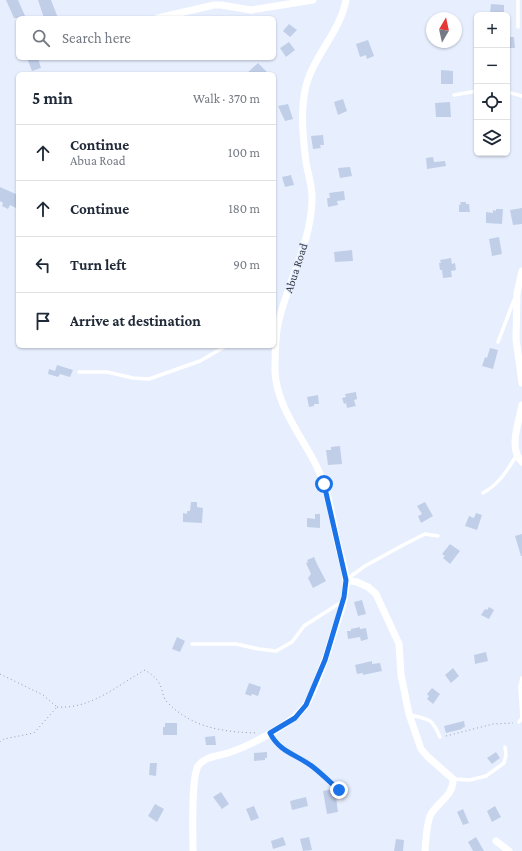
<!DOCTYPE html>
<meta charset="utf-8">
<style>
:root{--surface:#fff;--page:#f6f6f7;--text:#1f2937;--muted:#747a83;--line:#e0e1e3}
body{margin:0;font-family:"Crimson Pro",serif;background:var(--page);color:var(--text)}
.controls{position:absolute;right:12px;top:12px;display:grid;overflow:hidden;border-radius:6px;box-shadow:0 1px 3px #0004}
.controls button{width:36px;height:36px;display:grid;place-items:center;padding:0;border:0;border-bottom:1px solid var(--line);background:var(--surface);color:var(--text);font:20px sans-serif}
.compass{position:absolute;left:426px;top:12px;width:36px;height:36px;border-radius:50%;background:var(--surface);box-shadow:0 1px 3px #0004;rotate:9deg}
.stop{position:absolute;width:12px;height:12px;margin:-9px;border:3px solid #1a73e8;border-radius:50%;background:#fff}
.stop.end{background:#1a73e8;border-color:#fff;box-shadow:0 1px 4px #0008}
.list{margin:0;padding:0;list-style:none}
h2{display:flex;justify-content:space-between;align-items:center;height:52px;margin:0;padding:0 16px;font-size:17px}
h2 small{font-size:13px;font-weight:400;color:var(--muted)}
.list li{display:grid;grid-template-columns:26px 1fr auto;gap:12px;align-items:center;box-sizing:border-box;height:56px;padding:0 16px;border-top:1px solid var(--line)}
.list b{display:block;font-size:15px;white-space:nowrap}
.list p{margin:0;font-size:13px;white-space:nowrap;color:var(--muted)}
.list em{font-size:13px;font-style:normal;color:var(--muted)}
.icon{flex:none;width:22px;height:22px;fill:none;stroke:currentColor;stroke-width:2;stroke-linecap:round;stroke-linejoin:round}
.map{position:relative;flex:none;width:522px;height:851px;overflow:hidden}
.search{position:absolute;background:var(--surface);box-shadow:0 1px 3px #0004;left:16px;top:16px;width:260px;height:44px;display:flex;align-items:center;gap:10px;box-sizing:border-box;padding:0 14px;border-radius:6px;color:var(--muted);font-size:15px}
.panel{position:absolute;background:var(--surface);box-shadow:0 1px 3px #0004;left:16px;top:72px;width:260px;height:276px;border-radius:6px}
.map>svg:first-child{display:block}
.building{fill:#c1cee8}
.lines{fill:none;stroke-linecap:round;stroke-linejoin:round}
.path{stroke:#959ba9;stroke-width:1;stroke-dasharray:1 3;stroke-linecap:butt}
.lane{stroke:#fff;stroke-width:3.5}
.street{stroke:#fff;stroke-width:7}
.route{stroke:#1a73e8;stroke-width:5}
.labels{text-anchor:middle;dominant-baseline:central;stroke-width:3;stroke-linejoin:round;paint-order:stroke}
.street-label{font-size:12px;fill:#373c47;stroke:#e7efff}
</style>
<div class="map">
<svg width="522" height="851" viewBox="0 0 522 851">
<rect width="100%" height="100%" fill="#e7efff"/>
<path class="building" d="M 6,0 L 18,0 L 26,18 L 14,18 Z
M 38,0 L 51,0 L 58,18 L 44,18 Z
M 491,4 L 504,5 L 504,14 L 490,13 Z
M 289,24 L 297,30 L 290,37 L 283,31 Z
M 507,37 L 514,37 L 515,48 L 507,48 Z
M 368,40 L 374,56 L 367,59 L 366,55 L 360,57 L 356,44 Z
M 289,42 L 295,50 L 286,57 L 280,48 Z
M 27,58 L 38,58 L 41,68 L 32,71 Z
M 258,63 L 269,74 L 246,74 Z
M 441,70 L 453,71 L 453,84 L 441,84 Z
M 343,99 L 347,111 L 338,115 L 334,102 Z
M 450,102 L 451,117 L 436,117 L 435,103 Z
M 288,104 L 293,119 L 285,121 L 278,106 Z
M 323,135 L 324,145 L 320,145 L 321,148 L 313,149 L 311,136 Z
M 433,157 L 434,162 L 445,161 L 446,166 L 427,169 L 426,158 Z
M 350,167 L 352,176 L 340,178 L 338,168 Z
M 291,175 L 294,185 L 285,187 L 282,177 Z
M 0,187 L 18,195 L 18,209 L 10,205 L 8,209 L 2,206 L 3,203 L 0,201 Z
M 344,191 L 345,200 L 337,201 L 338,205 L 328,207 L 327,198 L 330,198 L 329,193 Z
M 460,202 L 466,202 L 466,204 L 469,204 L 470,212 L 459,212 L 459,205 L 461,204 Z
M 522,208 L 522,224 L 513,225 L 510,210 Z
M 496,209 L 503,209 L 502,224 L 486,223 L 486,212 L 493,213 L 493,210 L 496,211 Z
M 499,237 L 502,254 L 492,256 L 489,239 Z
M 352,250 L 353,261 L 335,262 L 334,252 Z
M 451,258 L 452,264 L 455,263 L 456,270 L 451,271 L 452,277 L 443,278 L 442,270 L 440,270 L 439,263 L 441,263 L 440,260 Z
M 490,348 L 498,350 L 493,369 L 482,366 L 485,357 L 487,358 Z
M 57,365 L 73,370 L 70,377 L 60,374 L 58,377 L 48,374 L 49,369 L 55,371 Z
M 356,392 L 357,399 L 354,400 L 356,406 L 347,408 L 346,403 L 344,404 L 342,398 L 346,397 L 345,394 Z
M 318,395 L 319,404 L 314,404 L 314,406 L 309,407 L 307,397 Z
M 340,446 L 342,464 L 328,465 L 326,450 L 331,450 L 331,447 Z
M 191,502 L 197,502 L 197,507 L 203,508 L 202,523 L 183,522 L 183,513 L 187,514 L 187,511 L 190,511 Z
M 425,502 L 433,516 L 421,523 L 418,516 L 422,514 L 417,506 Z
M 476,513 L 482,515 L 477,530 L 465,526 L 469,516 L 474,518 Z
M 315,514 L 320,514 L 320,528 L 307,527 L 307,518 L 315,519 Z
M 522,534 L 522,556 L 521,556 L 515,536 Z
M 450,544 L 460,551 L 450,564 L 443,558 L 445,556 L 442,554 Z
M 314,557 L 317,564 L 326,581 L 313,588 L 308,578 L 311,574 L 306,563 L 308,562 L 307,560 Z
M 362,600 L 366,614 L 358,616 L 354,602 Z
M 489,607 L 494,610 L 489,619 L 481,615 L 485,609 L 487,610 Z
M 360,627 L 360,629 L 366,628 L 368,639 L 361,641 L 360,637 L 348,639 L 347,631 L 351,631 L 351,629 Z
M 177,637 L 185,641 L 180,652 L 172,649 Z
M 486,652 L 488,661 L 475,664 L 474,655 Z
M 372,661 L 372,664 L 380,663 L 382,671 L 363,675 L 363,673 L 357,674 L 355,665 Z
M 453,668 L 459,676 L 451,683 L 445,675 Z
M 249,683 L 261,687 L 258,696 L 252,694 L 251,696 L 245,694 Z
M 432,688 L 440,694 L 433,704 L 427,699 L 429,696 L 427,694 Z
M 464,721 L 465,727 L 462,728 L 462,729 L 446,733 L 444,726 Z
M 165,723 L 177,723 L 177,735 L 163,735 L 163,727 L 165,727 Z
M 215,736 L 216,745 L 206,745 L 205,737 Z
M 267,752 L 267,758 L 265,758 L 265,760 L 254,761 L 254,753 Z
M 496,752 L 500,758 L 492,764 L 487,758 Z
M 150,763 L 157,763 L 156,776 L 149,775 Z
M 333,789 L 335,791 L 338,812 L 327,814 L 323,791 Z
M 221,792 L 229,804 L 222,809 L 213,797 Z
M 306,797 L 308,806 L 292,810 L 290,801 Z
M 155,804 L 164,809 L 157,822 L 148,816 Z
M 254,806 L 259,818 L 251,821 L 246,809 Z
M 495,806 L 501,817 L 492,822 L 487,811 Z
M 463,809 L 469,823 L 463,825 L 457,812 Z
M 283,837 L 286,845 L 273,849 L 271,841 Z
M 309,837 L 312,850 L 303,851 L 300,839 Z
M 476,837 L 484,851 L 473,851 L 468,842 Z
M 396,839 L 404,840 L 403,851 L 394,851 Z"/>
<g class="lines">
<path class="path" d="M 0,674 L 43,695 L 57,707 L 34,733 L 4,739 L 0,742
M 57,707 C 92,709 116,686 145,670 C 154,676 159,680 162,690 C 163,694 164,699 167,702 C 192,728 223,732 257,733
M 446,736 L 493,724 L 513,723"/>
<path class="lane" d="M 518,27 L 518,0
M 507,92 L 522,96
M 454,95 L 477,91
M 498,342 L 514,300
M 79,372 L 107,372 L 133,378 L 149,379 L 200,361 L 226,346
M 483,493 C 499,484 507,471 516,456
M 347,579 L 365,566 L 405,544 L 425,534 L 438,536
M 192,644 L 236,644 L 259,649 L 276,651 L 292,642 L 304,626 L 343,601
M 410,715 C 429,719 432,718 440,737
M 519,722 L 522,718 L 520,687 L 522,678
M 270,733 C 279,752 298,755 313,767 C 322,774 331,783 339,790 L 340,800
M 453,779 L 470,780 L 486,776 L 504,763 L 506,755 L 505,747"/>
<path class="street" d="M 158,18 L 214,5 L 221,5 L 251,10 L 313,0
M 522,271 L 517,293 L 516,339 L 522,383
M 522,405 C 519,422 508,449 522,462
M 346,580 L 357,582 L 368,587 L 376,594 L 399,644 L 401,675 L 409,714 L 421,749 L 428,757 L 453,779 C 454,796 436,803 430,816 C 426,827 426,840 425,851
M 496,841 L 509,851
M 193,851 C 193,834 191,778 198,766 C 205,756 219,756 228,753 C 250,746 292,724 305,706 C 316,690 327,654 333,635 C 339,617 347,597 346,579 C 345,566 340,554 337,541 C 332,515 328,488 315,463 C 300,434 277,406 275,372 C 275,356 275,340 278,324 C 287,283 311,244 312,200 C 313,188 308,175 306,162 C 303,138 300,110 306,86 C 314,55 340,32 346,0"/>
</g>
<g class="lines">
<path class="route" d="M 324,484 L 346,580 L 344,597 L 325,660 L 306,705 L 295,718 L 270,733 C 279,752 298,755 313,767 C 322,774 331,783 339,790"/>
</g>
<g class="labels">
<g class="street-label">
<text transform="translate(296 268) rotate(-72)">Abua Road</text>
</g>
</g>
</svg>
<div class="controls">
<button>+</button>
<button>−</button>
<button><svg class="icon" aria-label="locate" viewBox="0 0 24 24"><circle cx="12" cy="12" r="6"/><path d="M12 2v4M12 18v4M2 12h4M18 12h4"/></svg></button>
<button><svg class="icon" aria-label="layers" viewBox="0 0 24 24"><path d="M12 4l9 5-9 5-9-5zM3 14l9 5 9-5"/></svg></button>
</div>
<svg class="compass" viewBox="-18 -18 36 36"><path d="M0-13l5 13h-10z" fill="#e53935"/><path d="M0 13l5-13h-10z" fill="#747a83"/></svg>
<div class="stop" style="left:324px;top:484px"></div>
<div class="stop end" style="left:339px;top:790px"></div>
<div class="search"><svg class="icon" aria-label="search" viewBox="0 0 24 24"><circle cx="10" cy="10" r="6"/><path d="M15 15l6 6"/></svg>Search here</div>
<section class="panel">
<h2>5 min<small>Walk · 370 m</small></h2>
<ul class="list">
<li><svg class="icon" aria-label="ahead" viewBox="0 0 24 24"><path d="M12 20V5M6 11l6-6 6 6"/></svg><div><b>Continue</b><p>Abua Road</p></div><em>100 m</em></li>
<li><svg class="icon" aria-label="ahead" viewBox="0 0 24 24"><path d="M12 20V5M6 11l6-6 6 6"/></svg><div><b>Continue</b></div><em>180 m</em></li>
<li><svg class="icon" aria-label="left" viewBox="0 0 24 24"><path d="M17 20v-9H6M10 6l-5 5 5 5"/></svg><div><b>Turn left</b></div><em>90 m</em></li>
<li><svg class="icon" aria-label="arrive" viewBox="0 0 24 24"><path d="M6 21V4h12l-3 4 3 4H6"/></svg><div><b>Arrive at destination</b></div></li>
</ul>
</section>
</div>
